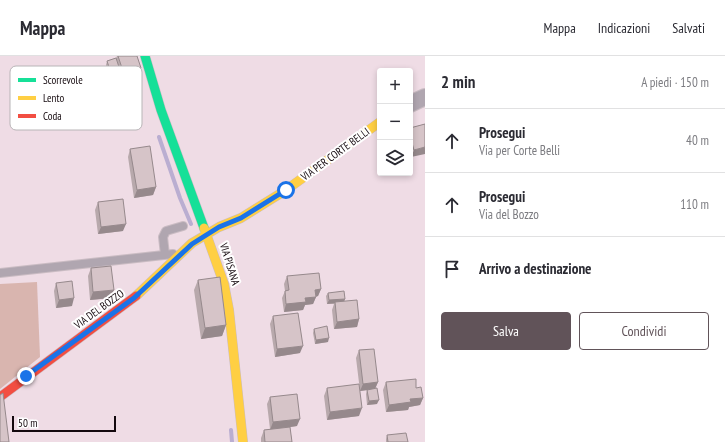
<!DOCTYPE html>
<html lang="it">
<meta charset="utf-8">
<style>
:root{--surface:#fff;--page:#f2f2f3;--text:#2b2b33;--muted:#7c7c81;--line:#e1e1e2;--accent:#615359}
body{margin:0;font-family:"PT Sans Narrow",sans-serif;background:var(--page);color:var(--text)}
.controls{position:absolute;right:12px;top:12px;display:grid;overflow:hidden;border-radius:4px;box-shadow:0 2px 6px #0003}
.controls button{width:36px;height:36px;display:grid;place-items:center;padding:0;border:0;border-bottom:1px solid var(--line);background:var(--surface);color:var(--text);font:20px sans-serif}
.scale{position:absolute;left:12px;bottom:10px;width:104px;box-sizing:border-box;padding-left:4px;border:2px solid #14090e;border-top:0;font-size:11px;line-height:14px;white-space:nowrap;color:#14090e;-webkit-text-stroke:3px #fff;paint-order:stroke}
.stop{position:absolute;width:12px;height:12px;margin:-9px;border:3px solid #1a73e8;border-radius:50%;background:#fff}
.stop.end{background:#1a73e8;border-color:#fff;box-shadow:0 1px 4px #0008}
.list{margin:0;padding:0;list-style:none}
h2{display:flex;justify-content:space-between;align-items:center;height:52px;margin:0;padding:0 16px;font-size:17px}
h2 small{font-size:13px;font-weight:400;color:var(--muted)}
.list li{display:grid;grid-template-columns:26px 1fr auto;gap:12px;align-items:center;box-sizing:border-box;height:64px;padding:0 16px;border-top:1px solid var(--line)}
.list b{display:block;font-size:15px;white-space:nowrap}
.list p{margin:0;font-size:13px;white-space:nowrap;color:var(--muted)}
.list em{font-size:13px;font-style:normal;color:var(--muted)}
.actions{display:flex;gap:8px;padding:12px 16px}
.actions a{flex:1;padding:9px 0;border:1px solid var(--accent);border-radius:4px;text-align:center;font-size:14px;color:var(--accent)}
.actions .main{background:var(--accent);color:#fff}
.icon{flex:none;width:22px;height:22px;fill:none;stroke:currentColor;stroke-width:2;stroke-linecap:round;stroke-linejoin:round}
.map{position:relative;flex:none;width:425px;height:386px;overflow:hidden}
header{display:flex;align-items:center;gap:24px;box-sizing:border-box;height:56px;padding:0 20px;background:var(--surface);border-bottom:1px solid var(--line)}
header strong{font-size:19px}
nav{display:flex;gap:22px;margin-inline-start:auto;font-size:14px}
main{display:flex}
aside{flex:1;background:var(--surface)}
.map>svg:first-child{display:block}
.forest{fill:#d9b5af}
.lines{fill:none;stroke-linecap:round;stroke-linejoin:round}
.stream{stroke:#baaed1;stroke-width:4}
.lane-casing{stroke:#cabcc3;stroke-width:10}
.street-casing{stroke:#cabcc3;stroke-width:18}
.fast-casing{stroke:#cabcc3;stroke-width:10}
.slow-casing{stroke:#cabcc3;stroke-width:10}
.jam-casing{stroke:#cabcc3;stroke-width:10}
.lane{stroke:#b0a6b0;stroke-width:8}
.street{stroke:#b0a6b0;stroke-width:16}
.fast{stroke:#16e098;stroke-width:9}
.slow{stroke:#ffcf43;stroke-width:9}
.jam{stroke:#f24e42;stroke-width:9}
.wall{fill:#b8a9ac}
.shaded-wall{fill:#96898c}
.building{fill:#d6c4c8;stroke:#96898c}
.route{stroke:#1a73e8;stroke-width:5}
.labels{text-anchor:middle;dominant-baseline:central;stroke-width:4;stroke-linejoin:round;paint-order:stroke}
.street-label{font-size:11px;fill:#14090e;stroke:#fff}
.key{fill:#fff;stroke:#b8b5b7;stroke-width:1}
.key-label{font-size:11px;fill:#14090e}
</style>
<header>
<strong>Mappa</strong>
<nav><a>Mappa</a><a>Indicazioni</a><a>Salvati</a></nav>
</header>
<main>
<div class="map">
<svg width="425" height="386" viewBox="0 0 425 386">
<rect width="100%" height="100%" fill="#efdce5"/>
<path class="forest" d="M 37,226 L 40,301 L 0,333 L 0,228 Z"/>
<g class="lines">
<path class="stream" d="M 159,81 L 180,142 L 191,168
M 231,374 L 232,386"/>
<defs>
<path id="lane" d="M 165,199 L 163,181 L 166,175 L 183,170
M 0,217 L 173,198"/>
<path id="street" d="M 410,48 L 425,41"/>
<path id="fast" d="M 145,0 L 161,54 L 204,172"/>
<path id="slow" d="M 204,172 L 224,228 L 229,254 L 243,386
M 136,240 L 192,187 L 219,171 L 241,162 L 286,134 L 380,66"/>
<path id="jam" d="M 0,341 L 136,240"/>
</defs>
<use href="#lane" class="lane-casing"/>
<use href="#street" class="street-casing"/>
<use href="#fast" class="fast-casing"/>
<use href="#slow" class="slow-casing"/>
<use href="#jam" class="jam-casing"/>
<use href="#lane" class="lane"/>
<use href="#street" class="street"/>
<use href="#fast" class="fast"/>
<use href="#slow" class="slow"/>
<use href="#jam" class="jam"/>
</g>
<path class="wall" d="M 117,0 L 137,0 L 141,12 L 139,20 L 121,26 L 118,18 L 111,21 L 112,33 L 104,36 L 101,26 L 102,23 L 109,20 L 106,9 L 107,5 L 116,2 Z
M 425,68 L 411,101 L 410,98 L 410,72 Z
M 130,93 L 156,131 L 153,139 L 134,142 L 128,101 Z
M 98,146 L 123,175 L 98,178 L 95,154 Z
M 91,212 L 111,242 L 90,244 L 88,220 Z
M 287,220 L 321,233 L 318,240 L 316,241 L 313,248 L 305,249 L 303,254 L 284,256 L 282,242 L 285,235 L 284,228 Z
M 198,224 L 226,269 L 222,280 L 201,283 L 194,234 Z
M 56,227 L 72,250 L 56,252 L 54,235 Z
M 328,237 L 345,243 L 344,245 L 359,263 L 357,271 L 334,273 L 332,254 L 334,248 L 327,248 L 326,240 Z
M 273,260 L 300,297 L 275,301 L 270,268 Z
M 314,273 L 328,286 L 315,288 L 313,277 Z
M 359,294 L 378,326 L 375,333 L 377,348 L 367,349 L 366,338 L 367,334 L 360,335 L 356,302 Z
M 386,326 L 416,332 L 423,342 L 420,349 L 409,351 L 408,354 L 386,356 L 383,334 Z
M 327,332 L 359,360 L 327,364 L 324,340 Z
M 270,341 L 297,370 L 290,371 L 292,386 L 261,386 L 261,382 L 264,374 L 270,373 L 267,348 Z
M 387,379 L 408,386 L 386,386 L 386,383 Z"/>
<path class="shaded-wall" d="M 141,12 L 139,20 L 121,26 L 124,18 Z
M 120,14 L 118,18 L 110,21 L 111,17 Z
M 114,29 L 112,33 L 104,36 L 105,32 Z
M 425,91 L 425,98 L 411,101 L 414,94 Z
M 156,131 L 153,139 L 134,142 L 137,134 Z
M 126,168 L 123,175 L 98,178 L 101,171 Z
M 321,233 L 318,240 L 312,241 L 315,234 Z
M 114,234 L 111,242 L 90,244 L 93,236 Z
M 316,241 L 313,248 L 305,249 L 303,254 L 284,256 L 286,248 L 305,242 Z
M 74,242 L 72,250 L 56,252 L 59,244 Z
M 345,243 L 344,246 L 327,248 L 329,244 Z
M 359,263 L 357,271 L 334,273 L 337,266 Z
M 226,269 L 222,280 L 201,283 L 205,272 Z
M 329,282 L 328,286 L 315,288 L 316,284 Z
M 303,290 L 300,297 L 275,301 L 277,293 Z
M 378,326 L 375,333 L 360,335 L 363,328 Z
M 423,342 L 420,349 L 409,351 L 408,354 L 386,356 L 389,349 L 410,343 Z
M 379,344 L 377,348 L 367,349 L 369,345 Z
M 362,352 L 359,360 L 327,364 L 330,356 Z
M 300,363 L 297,370 L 270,374 L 273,366 Z"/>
<path class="building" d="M 118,0 L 137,0 L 141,12 L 124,18 Z
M 116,2 L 120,14 L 111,17 L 107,5 Z
M 425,68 L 425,91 L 414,94 L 410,80 L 410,72 Z
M 150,90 L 156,131 L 137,134 L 130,93 Z
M 123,143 L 126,168 L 101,171 L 98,146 Z
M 111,210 L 114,234 L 93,236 L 91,212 Z
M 319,217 L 321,233 L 315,234 L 316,241 L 305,242 L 306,246 L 286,248 L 285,235 L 289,234 L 287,220 Z
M 220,221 L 226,269 L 205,272 L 198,224 Z
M 72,225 L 74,242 L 59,244 L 56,227 Z
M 344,235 L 345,243 L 329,244 L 328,237 Z
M 357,244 L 359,263 L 337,266 L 335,246 Z
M 298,257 L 303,290 L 277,293 L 273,260 Z
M 327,270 L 329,282 L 316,284 L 314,273 Z
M 374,293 L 378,326 L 363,328 L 359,294 Z
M 416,323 L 416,332 L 421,331 L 423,342 L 410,343 L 411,346 L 389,349 L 386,326 Z
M 359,328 L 362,352 L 330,356 L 327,332 Z
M 377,332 L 379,344 L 369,345 L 367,334 Z
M 3,337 L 9,386 L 0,386 L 0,339 Z
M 297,338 L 300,363 L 273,366 L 270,341 Z
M 290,371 L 292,386 L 265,386 L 264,374 Z
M 406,377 L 408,386 L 388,386 L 387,379 Z"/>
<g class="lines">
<path class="route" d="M 26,320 L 134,242 L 192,188 L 219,171 L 241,162 L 286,134"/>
</g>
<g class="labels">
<g class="street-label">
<text transform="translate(335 98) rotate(-36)">VIA PER CORTE BELLI</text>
<text transform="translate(230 208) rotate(73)">VIA PISANA</text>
<text transform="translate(99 253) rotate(-36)">VIA DEL BOZZO</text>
</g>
</g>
<rect x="10" y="10" width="132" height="64" rx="6" class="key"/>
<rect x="18" y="22" width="18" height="4" fill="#16e098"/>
<rect x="18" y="40" width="18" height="4" fill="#ffcf43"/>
<rect x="18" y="58" width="18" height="4" fill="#f24e42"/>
<g class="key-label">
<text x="43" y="28">Scorrevole</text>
<text x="43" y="46">Lento</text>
<text x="43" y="64">Coda</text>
</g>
</svg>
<div class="controls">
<button>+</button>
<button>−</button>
<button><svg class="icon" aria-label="layers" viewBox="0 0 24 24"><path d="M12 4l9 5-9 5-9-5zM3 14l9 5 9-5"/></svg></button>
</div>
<div class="scale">50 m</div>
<div class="stop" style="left:286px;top:134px"></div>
<div class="stop end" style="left:26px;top:320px"></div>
</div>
<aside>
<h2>2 min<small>A piedi · 150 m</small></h2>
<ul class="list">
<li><svg class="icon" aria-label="ahead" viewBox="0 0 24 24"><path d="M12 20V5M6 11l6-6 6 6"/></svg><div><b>Prosegui</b><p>Via per Corte Belli</p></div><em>40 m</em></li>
<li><svg class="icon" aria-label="ahead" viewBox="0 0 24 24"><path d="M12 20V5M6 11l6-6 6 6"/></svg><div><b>Prosegui</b><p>Via del Bozzo</p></div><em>110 m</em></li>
<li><svg class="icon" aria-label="arrive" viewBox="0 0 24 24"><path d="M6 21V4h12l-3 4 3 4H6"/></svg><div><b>Arrivo a destinazione</b></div></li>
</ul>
<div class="actions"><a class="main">Salva</a><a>Condividi</a></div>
</aside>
</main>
